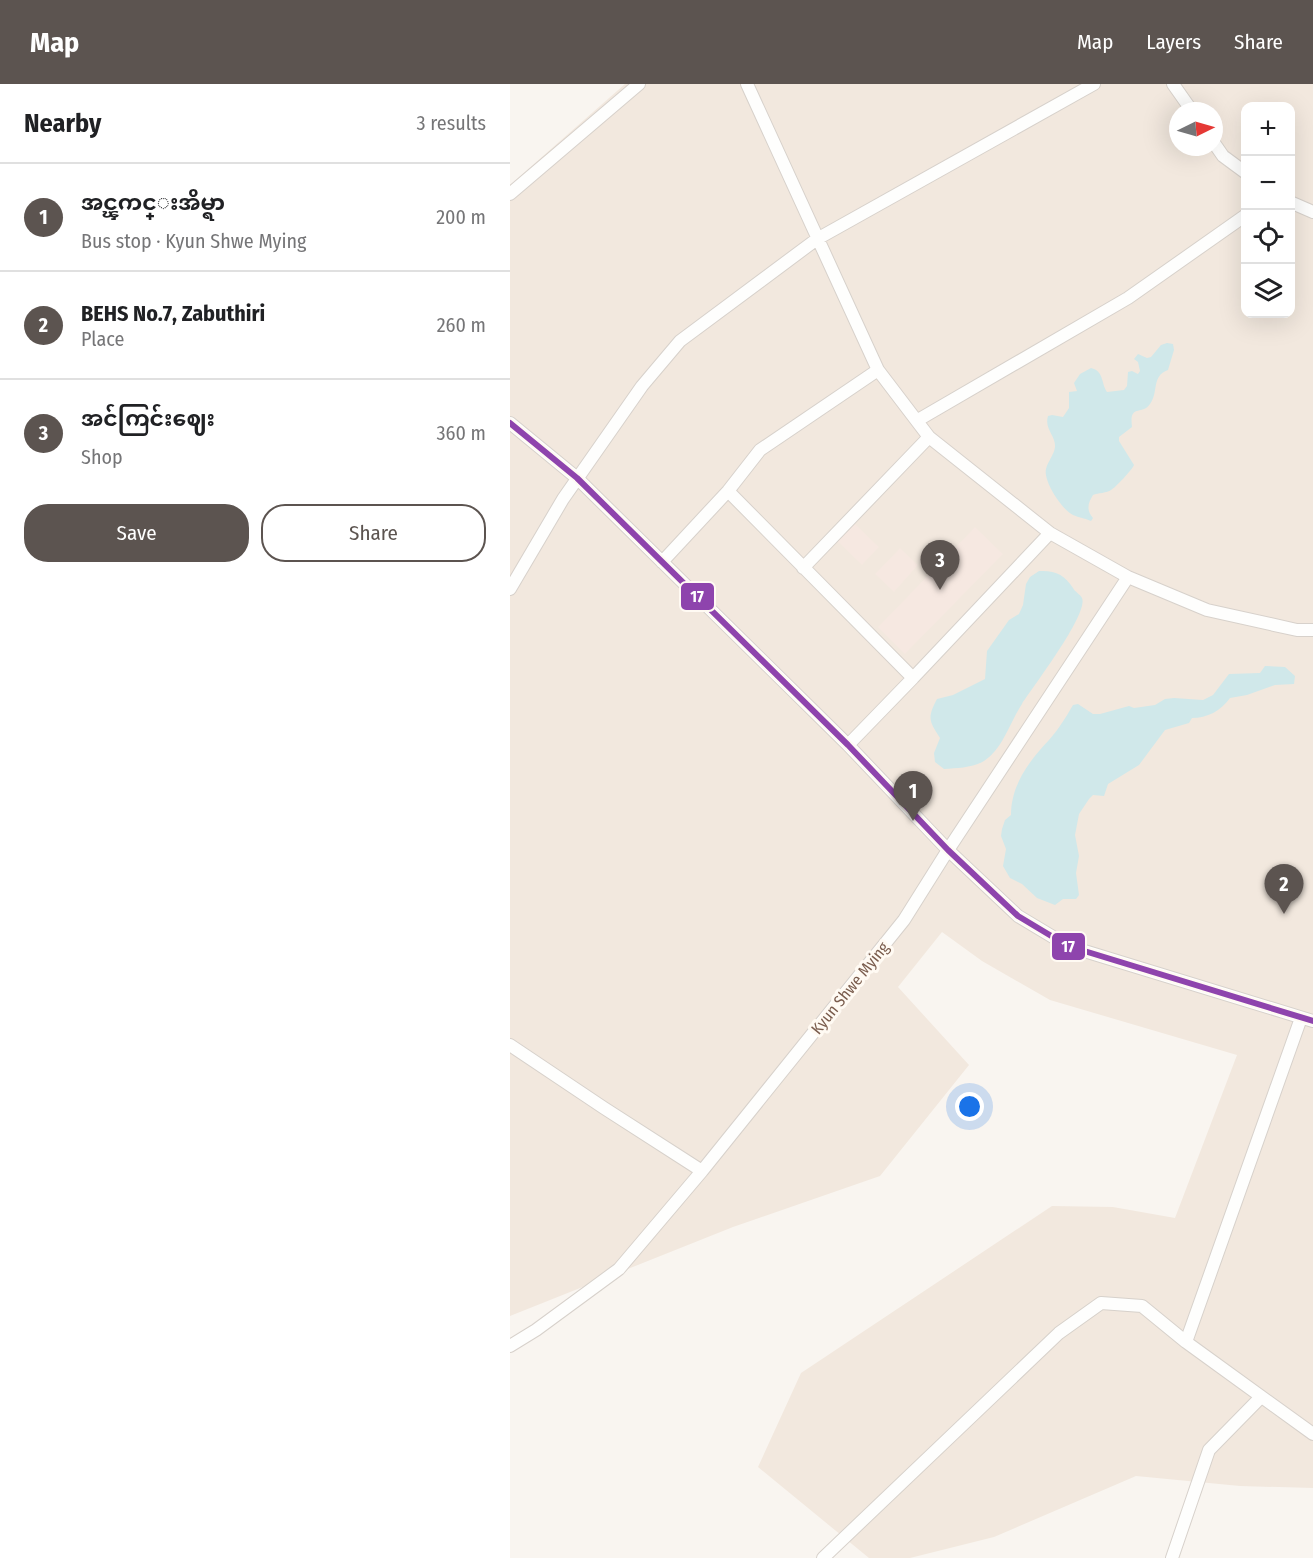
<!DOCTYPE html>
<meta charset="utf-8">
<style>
:root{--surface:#fff;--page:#f6f6f6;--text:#202124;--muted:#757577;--line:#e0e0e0;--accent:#5c5450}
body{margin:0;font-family:"Fira Sans Condensed","Noto Sans Myanmar",sans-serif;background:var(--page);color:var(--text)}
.controls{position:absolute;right:18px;top:18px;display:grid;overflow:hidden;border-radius:12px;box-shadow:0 6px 24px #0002}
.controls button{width:54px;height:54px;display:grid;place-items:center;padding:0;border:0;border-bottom:2px solid var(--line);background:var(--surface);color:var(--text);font:30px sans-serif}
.compass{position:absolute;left:659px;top:18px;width:54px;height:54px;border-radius:50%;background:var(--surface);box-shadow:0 6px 24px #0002;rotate:85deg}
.you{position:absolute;left:460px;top:1023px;width:21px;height:21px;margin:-15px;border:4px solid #fff;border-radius:50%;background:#1a73e8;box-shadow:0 0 0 9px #1a73e833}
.badge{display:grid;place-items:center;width:39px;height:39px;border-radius:50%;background:var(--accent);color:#fff;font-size:20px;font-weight:700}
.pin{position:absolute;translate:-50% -50px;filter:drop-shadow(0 2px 3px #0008)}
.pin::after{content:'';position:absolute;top:32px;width:21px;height:18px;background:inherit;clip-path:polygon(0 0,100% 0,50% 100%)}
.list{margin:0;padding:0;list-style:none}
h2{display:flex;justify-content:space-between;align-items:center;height:78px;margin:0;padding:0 24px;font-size:26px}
h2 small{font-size:20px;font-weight:400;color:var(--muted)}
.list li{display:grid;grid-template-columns:39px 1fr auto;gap:18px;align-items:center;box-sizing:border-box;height:108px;padding:0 24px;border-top:2px solid var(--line)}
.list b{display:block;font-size:22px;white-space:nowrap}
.list p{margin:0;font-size:20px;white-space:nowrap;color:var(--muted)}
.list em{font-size:20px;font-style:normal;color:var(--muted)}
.actions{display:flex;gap:12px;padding:18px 24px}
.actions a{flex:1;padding:14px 0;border:2px solid var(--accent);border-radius:24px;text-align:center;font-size:21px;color:var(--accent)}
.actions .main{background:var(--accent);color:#fff}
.icon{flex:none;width:33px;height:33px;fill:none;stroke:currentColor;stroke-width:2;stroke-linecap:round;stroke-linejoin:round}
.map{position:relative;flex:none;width:803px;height:1474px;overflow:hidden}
header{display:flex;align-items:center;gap:36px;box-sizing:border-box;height:84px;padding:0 30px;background:var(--accent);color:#fff}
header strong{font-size:28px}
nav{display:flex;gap:33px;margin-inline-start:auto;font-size:21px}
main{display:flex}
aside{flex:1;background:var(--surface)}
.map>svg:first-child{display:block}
.residential{fill:#f2e8de;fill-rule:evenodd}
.commercial{fill:#f6e8e1}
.water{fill:#d0e8ea}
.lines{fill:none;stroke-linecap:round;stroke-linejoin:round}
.minor-casing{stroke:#d7d1cb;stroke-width:14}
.minor{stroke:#fefefd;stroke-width:12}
.bus-1-casing{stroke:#fffaf3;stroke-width:10}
.bus-1{stroke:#8e44ad;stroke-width:6}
.labels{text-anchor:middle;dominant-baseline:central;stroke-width:6;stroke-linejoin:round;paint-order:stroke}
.street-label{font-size:16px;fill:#7a5c4d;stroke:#fffaf3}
.line-badge{stroke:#fffaf3;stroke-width:2}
.badge-label{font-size:16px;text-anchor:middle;font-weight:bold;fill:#fff}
</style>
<header>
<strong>Map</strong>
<nav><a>Map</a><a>Layers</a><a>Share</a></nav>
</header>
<main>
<aside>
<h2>Nearby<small>3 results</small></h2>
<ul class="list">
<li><span class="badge">1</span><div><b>အင္ၾကင္းအိမ္ရာ</b><p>Bus stop · Kyun Shwe Mying</p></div><em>200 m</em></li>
<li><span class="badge">2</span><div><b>BEHS No.7, Zabuthiri</b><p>Place</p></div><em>260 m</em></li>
<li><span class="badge">3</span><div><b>အင်ကြင်းဈေး</b><p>Shop</p></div><em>360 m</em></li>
</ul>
<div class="actions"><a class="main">Save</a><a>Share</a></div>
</aside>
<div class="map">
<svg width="803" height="1474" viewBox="0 0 803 1474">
<rect width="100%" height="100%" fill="#f9f5f0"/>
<path class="residential" d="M 115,0 L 803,0 L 803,1404 L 730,1402 L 626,1392 L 484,1453 L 400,1474 L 359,1474 L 248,1383 L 291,1289 L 542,1122 L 603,1123 L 665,1134 L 727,971 L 540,916 L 472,877 L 432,848 L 388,903 L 459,981 L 370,1092 L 223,1143 L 0,1232 L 0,101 ZM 736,22 L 780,22 L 780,230 L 736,230 ZM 668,27 L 704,27 L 704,63 L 668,63 Z"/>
<path class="commercial" d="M 343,438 L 369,463 L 352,481 L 326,456 Z
M 465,443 L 493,470 L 395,570 L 368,543 Z
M 390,464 L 408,481 L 384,508 L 365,490 Z"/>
<path class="water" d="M 657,259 L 663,260 L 664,266 L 658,286 C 641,292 649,308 640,320 C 632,332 619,319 622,343 L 609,353 L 609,357 L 624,381 C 622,386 605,404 601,406 C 597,409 588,409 583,411 C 578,419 576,426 583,434 L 581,437 C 575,434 569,434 563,431 C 552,426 533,397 536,385 C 538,377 544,371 545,363 C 546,352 534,345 538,332 L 542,331 L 553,333 L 559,324 L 559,308 L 567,307 L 564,299 L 570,290 L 581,284 C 594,287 591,299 597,308 L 614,306 L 617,302 L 618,288 L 622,287 L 628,290 L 630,287 L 628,278 L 624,275 L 628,270 L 637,274 L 641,273 L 651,261 Z
M 529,487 C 545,486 555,491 563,504 C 565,508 570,510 572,514 C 579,530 522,604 512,620 C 500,638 493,665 474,677 C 462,684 447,684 434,685 L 425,678 L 424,669 L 430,654 C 419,637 417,634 427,615 L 443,611 L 475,595 L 477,567 L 499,536 L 509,530 L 513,521 L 516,500 L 520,493 Z
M 755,582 L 775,583 L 785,592 L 784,600 L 765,601 L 737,611 L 720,614 C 711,627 697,634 682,634 L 679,639 L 655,646 L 629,681 L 598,700 L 594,712 L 583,711 L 579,715 L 569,730 L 565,751 L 569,772 L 566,789 L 569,811 L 566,815 L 553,815 L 545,821 L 527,814 L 512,800 L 500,794 L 493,782 L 496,765 L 491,752 L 492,745 L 495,736 L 501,731 C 501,701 519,677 539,656 C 548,646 556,633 563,621 L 568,620 L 583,630 L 590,630 L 619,622 L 624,624 L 645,621 L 655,615 L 664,614 L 693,616 L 703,611 L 719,590 L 750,589 Z"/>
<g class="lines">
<defs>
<path id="minor" d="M 237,0 L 368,286 L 419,353 L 540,449 L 618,493 L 697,526 L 787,546 L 803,546
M 663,0 L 682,27
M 704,59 L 713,72 L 736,89
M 0,110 L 129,0
M 780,118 L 803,128
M 408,336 L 618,214 L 736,131
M 0,339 L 67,394 L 338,661 L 438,766 L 508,832 L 558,862 L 803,937
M 218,407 L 403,594 L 338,661
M 152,478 L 218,407 L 250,366 L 368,286
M 293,484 L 419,353
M 0,505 L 53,415 L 132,302 L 170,257 L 307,155 L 584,0
M 403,594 L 540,449
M 0,961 L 94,1024 L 192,1087
M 676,1258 L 791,934
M 0,1262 L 26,1246 L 109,1185 L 192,1087 L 394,836 L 438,766 L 618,493
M 313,1474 L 549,1249 L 591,1219 L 632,1222 L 676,1258 L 803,1350
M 662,1474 L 699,1366 L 751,1313"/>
</defs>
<use href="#minor" class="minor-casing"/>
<use href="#minor" class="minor"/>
<defs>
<path id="bus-1" d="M 0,339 L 67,394 L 338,661 L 438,766 L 508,832 L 558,862 L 803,937"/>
</defs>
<use href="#bus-1" class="bus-1-casing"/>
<use href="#bus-1" class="bus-1"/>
</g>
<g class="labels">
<g class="street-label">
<text transform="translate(340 904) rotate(-51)">Kyun Shwe Mying</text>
</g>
</g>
<g class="line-badge">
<rect x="170" y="498" width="35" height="29" rx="6" fill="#8e44ad"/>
<rect x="541" y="848" width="35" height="29" rx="6" fill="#8e44ad"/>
</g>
<g class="badge-label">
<text x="187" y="518">17</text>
<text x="558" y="868">17</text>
</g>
</svg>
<div class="controls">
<button>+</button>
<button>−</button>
<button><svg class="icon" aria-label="locate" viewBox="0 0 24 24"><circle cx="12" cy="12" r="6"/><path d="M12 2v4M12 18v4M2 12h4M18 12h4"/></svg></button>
<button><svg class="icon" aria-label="layers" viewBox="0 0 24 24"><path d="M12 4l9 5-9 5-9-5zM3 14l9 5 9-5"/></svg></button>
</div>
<svg class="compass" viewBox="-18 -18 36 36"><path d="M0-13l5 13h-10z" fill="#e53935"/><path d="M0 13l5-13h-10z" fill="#757577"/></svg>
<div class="you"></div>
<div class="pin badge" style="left:403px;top:737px">1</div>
<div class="pin badge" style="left:774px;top:830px">2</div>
<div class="pin badge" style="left:430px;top:506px">3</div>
</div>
</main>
